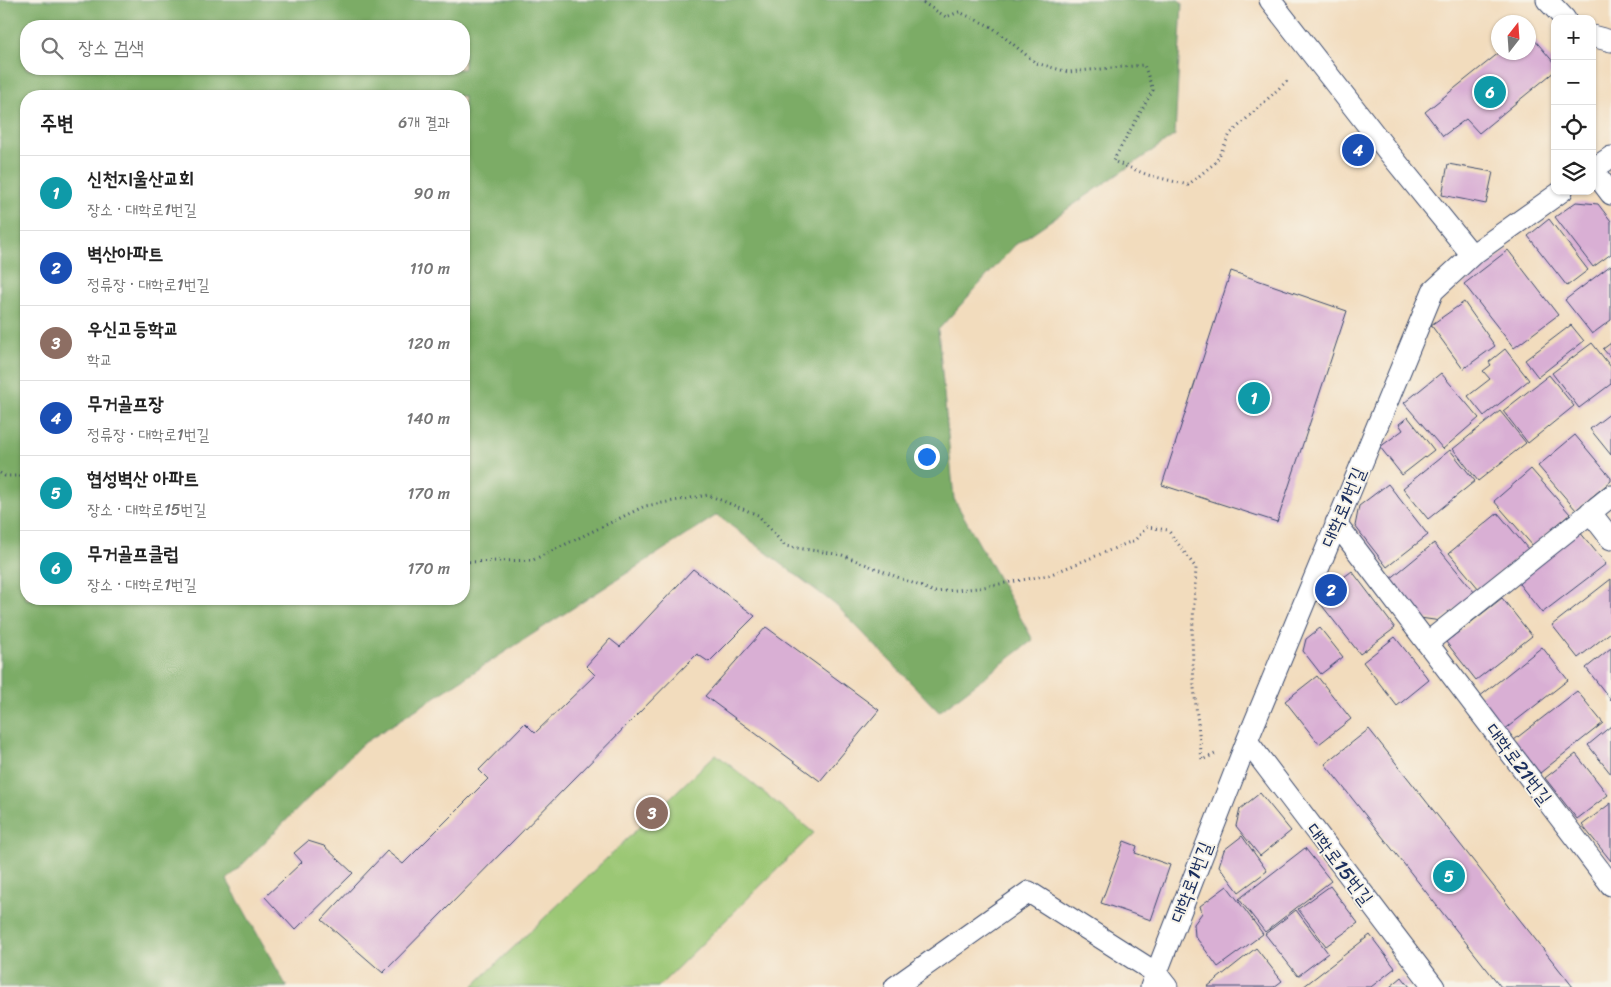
<!DOCTYPE html>
<html lang="ko">
<meta charset="utf-8">
<style>
:root{--surface:#fff;--page:#f6f6f6;--text:#222;--muted:#767676;--line:#e0e0e0;--accent:#1a73e8}
body{margin:0;font-family:Sriracha,"Poor Story",sans-serif;background:var(--page);color:var(--text)}
.controls{position:absolute;right:15px;top:15px;display:grid;overflow:hidden;border-radius:10px;box-shadow:0 1px 4px #0004}
.controls button{width:45px;height:45px;display:grid;place-items:center;padding:0;border:0;border-bottom:1px solid var(--line);background:var(--surface);color:var(--text);font:25px sans-serif}
.compass{position:absolute;left:1491px;top:15px;width:45px;height:45px;border-radius:50%;background:var(--surface);box-shadow:0 1px 4px #0004;rotate:17deg}
.you{position:absolute;left:926px;top:456px;width:18px;height:18px;margin:-12px;border:4px solid #fff;border-radius:50%;background:#1a73e8;box-shadow:0 0 0 8px #1a73e833}
.badge{display:grid;place-items:center;width:32px;height:32px;border-radius:50%;background:var(--accent);color:#fff;font-size:16px;font-weight:700}
.pin{position:absolute;translate:-50% -50%;border:2px solid #fff;box-shadow:0 1px 5px #0006}
.list{margin:0;padding:0;list-style:none}
h2{display:flex;justify-content:space-between;align-items:center;height:65px;margin:0;padding:0 20px;font-size:21px}
h2 small{font-size:16px;font-weight:400;color:var(--muted)}
.list li{display:grid;grid-template-columns:32px 1fr auto;gap:15px;align-items:center;box-sizing:border-box;height:75px;padding:0 20px;border-top:1px solid var(--line)}
.list b{display:block;font-size:19px;white-space:nowrap}
.list p{margin:0;font-size:16px;white-space:nowrap;color:var(--muted)}
.list em{font-size:16px;font-style:normal;color:var(--muted)}
.icon{flex:none;width:28px;height:28px;fill:none;stroke:currentColor;stroke-width:2;stroke-linecap:round;stroke-linejoin:round}
.map{position:relative;flex:none;width:1611px;height:987px;overflow:hidden}
.search{position:absolute;background:var(--surface);box-shadow:0 1px 4px #0004;left:20px;top:20px;width:450px;height:55px;display:flex;align-items:center;gap:12px;box-sizing:border-box;padding:0 18px;border-radius:20px;color:var(--muted);font-size:19px}
.panel{position:absolute;background:var(--surface);box-shadow:0 1px 4px #0004;left:20px;top:90px;width:450px;height:515px;border-radius:20px}
.map>svg:first-child{display:block}
.green{fill:#9bc775;stroke:#5b7b6a}
.forest{fill:#7cac66;stroke:#4c6e62;fill-rule:evenodd}
.building{fill:#d9afd4}
.lines{fill:none;stroke-linecap:round;stroke-linejoin:round}
.street-casing{stroke:#3b496c;stroke-width:23}
.path{stroke:#3b496c;stroke-width:3;stroke-dasharray:1 4;stroke-linecap:butt}
.street{stroke:#fff;stroke-width:21}
.labels{text-anchor:middle;dominant-baseline:central;stroke-width:4;stroke-linejoin:round;paint-order:stroke}
.street-label{font-size:19px;fill:#1b2f5e;stroke:#f7f3e8}
</style>
<div class="map">
<svg width="1611" height="987" viewBox="0 0 1611 987">
<rect width="100%" height="100%" fill="#f7f3e8"/>
<filter id="ink" filterUnits="userSpaceOnUse"><feTurbulence type="fractalNoise" baseFrequency=".02" numOctaves="2"/><feDisplacementMap in="SourceGraphic" scale="10" xChannelSelector="R" yChannelSelector="G"/><feConvolveMatrix kernelMatrix="1 2 1 2 8 2 1 2 1" color-interpolation-filters="sRGB"/></filter>
<filter id="wash" filterUnits="userSpaceOnUse"><feTurbulence type="fractalNoise" baseFrequency=".0096" numOctaves="4" result="noise"/><feDisplacementMap in="SourceGraphic" scale="20" xChannelSelector="R" yChannelSelector="G"/><feGaussianBlur stdDeviation="1.12" result="paint"/><feColorMatrix in="noise" values="0 0 0 0 0 0 0 0 0 0 0 0 0 0 0 0 0 1.4 0 .05"/><feComposite in="paint" operator="in"/></filter>
<g filter="url(#wash)">
<rect width="100%" height="100%" fill="#f2dcbd"/>
<path class="green" d="M 716,754 L 814,833 L 658,987 L 472,987 Z"/>
<path class="forest" d="M 0,0 L 1179,0 L 1182,3 L 1175,135 L 1015,245 L 938,330 L 954,499 L 1033,640 L 939,712 L 837,606 L 717,515 L 361,745 L 227,880 L 287,987 L 0,987 ZM 26,26 L 464,26 L 464,69 L 26,69 ZM 26,96 L 464,96 L 464,599 L 26,599 Z"/>
<g id="blocks">
<path class="building" d="M 1528,32 L 1555,64 L 1555,71 L 1479,133 L 1466,119 L 1443,136 L 1425,112 L 1500,52 L 1528,52 Z
M 1448,164 L 1493,172 L 1486,204 L 1442,195 Z
M 1576,202 L 1598,204 L 1611,221 L 1611,254 L 1593,267 L 1555,217 Z
M 1549,219 L 1588,270 L 1567,286 L 1528,236 Z
M 1508,250 L 1558,315 L 1514,348 L 1464,284 Z
M 1611,265 L 1611,320 L 1592,334 L 1565,300 Z
M 1231,271 L 1347,311 L 1277,522 L 1162,485 Z
M 1464,302 L 1495,346 L 1463,369 L 1431,325 Z
M 1571,325 L 1584,341 L 1538,377 L 1525,360 Z
M 1592,343 L 1611,367 L 1611,384 L 1579,408 L 1552,373 Z
M 1611,343 L 1611,358 L 1603,349 Z
M 1505,349 L 1529,380 L 1484,416 L 1468,396 L 1490,379 L 1483,371 L 1491,365 L 1489,362 Z
M 1441,373 L 1479,418 L 1443,449 L 1404,403 Z
M 1549,375 L 1574,406 L 1528,443 L 1503,411 Z
M 1500,411 L 1526,443 L 1478,481 L 1453,449 Z
M 1611,413 L 1611,455 L 1590,429 Z
M 1408,417 L 1434,450 L 1402,475 L 1380,447 L 1403,430 L 1399,424 Z
M 1575,435 L 1611,478 L 1611,481 L 1576,510 L 1538,466 Z
M 1450,450 L 1475,481 L 1428,519 L 1403,488 Z
M 1531,469 L 1570,514 L 1533,546 L 1494,501 Z
M 1388,484 L 1428,535 L 1387,567 L 1355,526 L 1359,506 Z
M 1498,513 L 1528,549 L 1479,589 L 1449,553 Z
M 1579,531 L 1606,564 L 1542,613 L 1516,580 Z
M 1434,543 L 1475,593 L 1441,621 L 1420,618 L 1389,580 Z
M 693,569 L 755,616 L 709,662 L 697,654 L 383,973 L 322,920 L 387,851 L 403,864 L 488,779 L 479,770 L 525,723 L 535,733 L 595,675 L 586,666 L 610,639 L 620,647 Z
M 1352,571 L 1395,628 L 1360,654 L 1316,598 Z
M 1611,579 L 1611,632 L 1578,658 L 1552,625 Z
M 1502,598 L 1532,636 L 1476,680 L 1446,642 Z
M 766,627 L 879,710 L 820,781 L 705,696 Z
M 1320,628 L 1343,657 L 1321,674 L 1303,651 L 1306,639 Z
M 1395,637 L 1429,680 L 1397,706 L 1363,662 Z
M 1542,647 L 1568,680 L 1504,730 L 1479,697 Z
M 1611,648 L 1611,700 L 1586,668 Z
M 1317,676 L 1351,719 L 1319,744 L 1285,701 Z
M 1577,691 L 1603,723 L 1540,773 L 1514,740 Z
M 1611,726 L 1611,774 L 1588,745 Z
M 1369,729 L 1573,987 L 1501,987 L 1325,764 Z
M 1576,754 L 1608,795 L 1577,819 L 1545,778 Z
M 1260,793 L 1291,831 L 1260,856 L 1236,826 L 1240,809 Z
M 1611,803 L 1611,861 L 1582,825 Z
M 1242,836 L 1267,871 L 1239,892 L 1219,866 L 1224,850 Z
M 308,841 L 324,846 L 353,873 L 295,930 L 265,897 L 302,862 L 294,853 Z
M 1124,841 L 1137,846 L 1135,853 L 1170,865 L 1151,920 L 1101,903 Z
M 1305,848 L 1331,881 L 1265,932 L 1239,899 Z
M 1227,886 L 1263,934 L 1218,967 L 1195,936 L 1194,924 L 1202,913 L 1200,906 Z
M 1330,886 L 1358,923 L 1326,946 L 1298,909 Z
M 1296,910 L 1328,953 L 1298,976 L 1265,934 Z
M 1370,935 L 1395,968 L 1371,987 L 1303,987 Z
M 1256,948 L 1282,981 L 1274,987 L 1207,987 Z
M 1402,977 L 1410,987 L 1390,987 Z"/>
</g>
</g>
<g filter="url(#ink)">
<use href="#blocks" fill-opacity="0" stroke="#3b496c" stroke-width="1"/>
<g class="lines">
<defs>
<path id="street" d="M 1270,0 L 1390,154 L 1472,255
M 1547,0 L 1565,19
M 1592,36 L 1611,41
M 1592,169 L 1611,194
M 1592,170 L 1611,157
M 1590,512 L 1611,539
M 1336,523 L 1611,885
M 1427,643 L 1611,496
M 1247,741 L 1434,987
M 895,987 L 1029,892 L 1156,973 L 1167,987
M 1151,987 L 1247,741 L 1433,291 L 1472,255 L 1562,191"/>
</defs>
<use href="#street" class="street-casing"/>
<path class="path" d="M 919,0 L 946,17 L 959,12 L 992,27 L 1036,63 L 1068,72 L 1144,65 L 1153,90 L 1113,161 L 1148,175 L 1188,185 L 1216,162 L 1230,134 L 1288,80
M 0,473 L 5,476 L 26,476
M 464,562 L 533,560 L 645,506 L 708,495 L 758,515 L 785,546 L 842,555 L 935,592 L 978,588 L 1049,575 L 1135,540 L 1147,527 L 1168,530 L 1196,568 L 1192,638 L 1194,688 L 1202,760 L 1215,754"/>
<use href="#street" class="street"/>
</g>
</g>
<g class="labels">
<g class="street-label">
<text transform="translate(1343 507) rotate(-67)">대학로1번길</text>
<text transform="translate(1519 764) rotate(53)">대학로21번길</text>
<text transform="translate(1340 864) rotate(53)">대학로15번길</text>
<text transform="translate(1191 882) rotate(-69)">대학로1번길</text>
</g>
</g>
</svg>
<div class="controls">
<button>+</button>
<button>−</button>
<button><svg class="icon" aria-label="locate" viewBox="0 0 24 24"><circle cx="12" cy="12" r="6"/><path d="M12 2v4M12 18v4M2 12h4M18 12h4"/></svg></button>
<button><svg class="icon" aria-label="layers" viewBox="0 0 24 24"><path d="M12 4l9 5-9 5-9-5zM3 14l9 5 9-5"/></svg></button>
</div>
<svg class="compass" viewBox="-18 -18 36 36"><path d="M0-13l5 13h-10z" fill="#e53935"/><path d="M0 13l5-13h-10z" fill="#767676"/></svg>
<div class="you"></div>
<div class="pin badge" style="left:1254px;top:398px;background:#0f9aa8">1</div>
<div class="pin badge" style="left:1331px;top:590px;background:#1a4fb4">2</div>
<div class="pin badge" style="left:652px;top:813px;background:#8d6e63">3</div>
<div class="pin badge" style="left:1358px;top:150px;background:#1a4fb4">4</div>
<div class="pin badge" style="left:1449px;top:876px;background:#0f9aa8">5</div>
<div class="pin badge" style="left:1490px;top:92px;background:#0f9aa8">6</div>
<div class="search"><svg class="icon" aria-label="search" viewBox="0 0 24 24"><circle cx="10" cy="10" r="6"/><path d="M15 15l6 6"/></svg>장소 검색</div>
<section class="panel">
<h2>주변<small>6개 결과</small></h2>
<ul class="list">
<li><span class="badge" style="background:#0f9aa8">1</span><div><b>신천지울산교회</b><p>장소 · 대학로1번길</p></div><em>90 m</em></li>
<li><span class="badge" style="background:#1a4fb4">2</span><div><b>벽산아파트</b><p>정류장 · 대학로1번길</p></div><em>110 m</em></li>
<li><span class="badge" style="background:#8d6e63">3</span><div><b>우신고등학교</b><p>학교</p></div><em>120 m</em></li>
<li><span class="badge" style="background:#1a4fb4">4</span><div><b>무거골프장</b><p>정류장 · 대학로1번길</p></div><em>140 m</em></li>
<li><span class="badge" style="background:#0f9aa8">5</span><div><b>협성벽산 아파트</b><p>장소 · 대학로15번길</p></div><em>170 m</em></li>
<li><span class="badge" style="background:#0f9aa8">6</span><div><b>무거골프클럽</b><p>장소 · 대학로1번길</p></div><em>170 m</em></li>
</ul>
</section>
</div>
